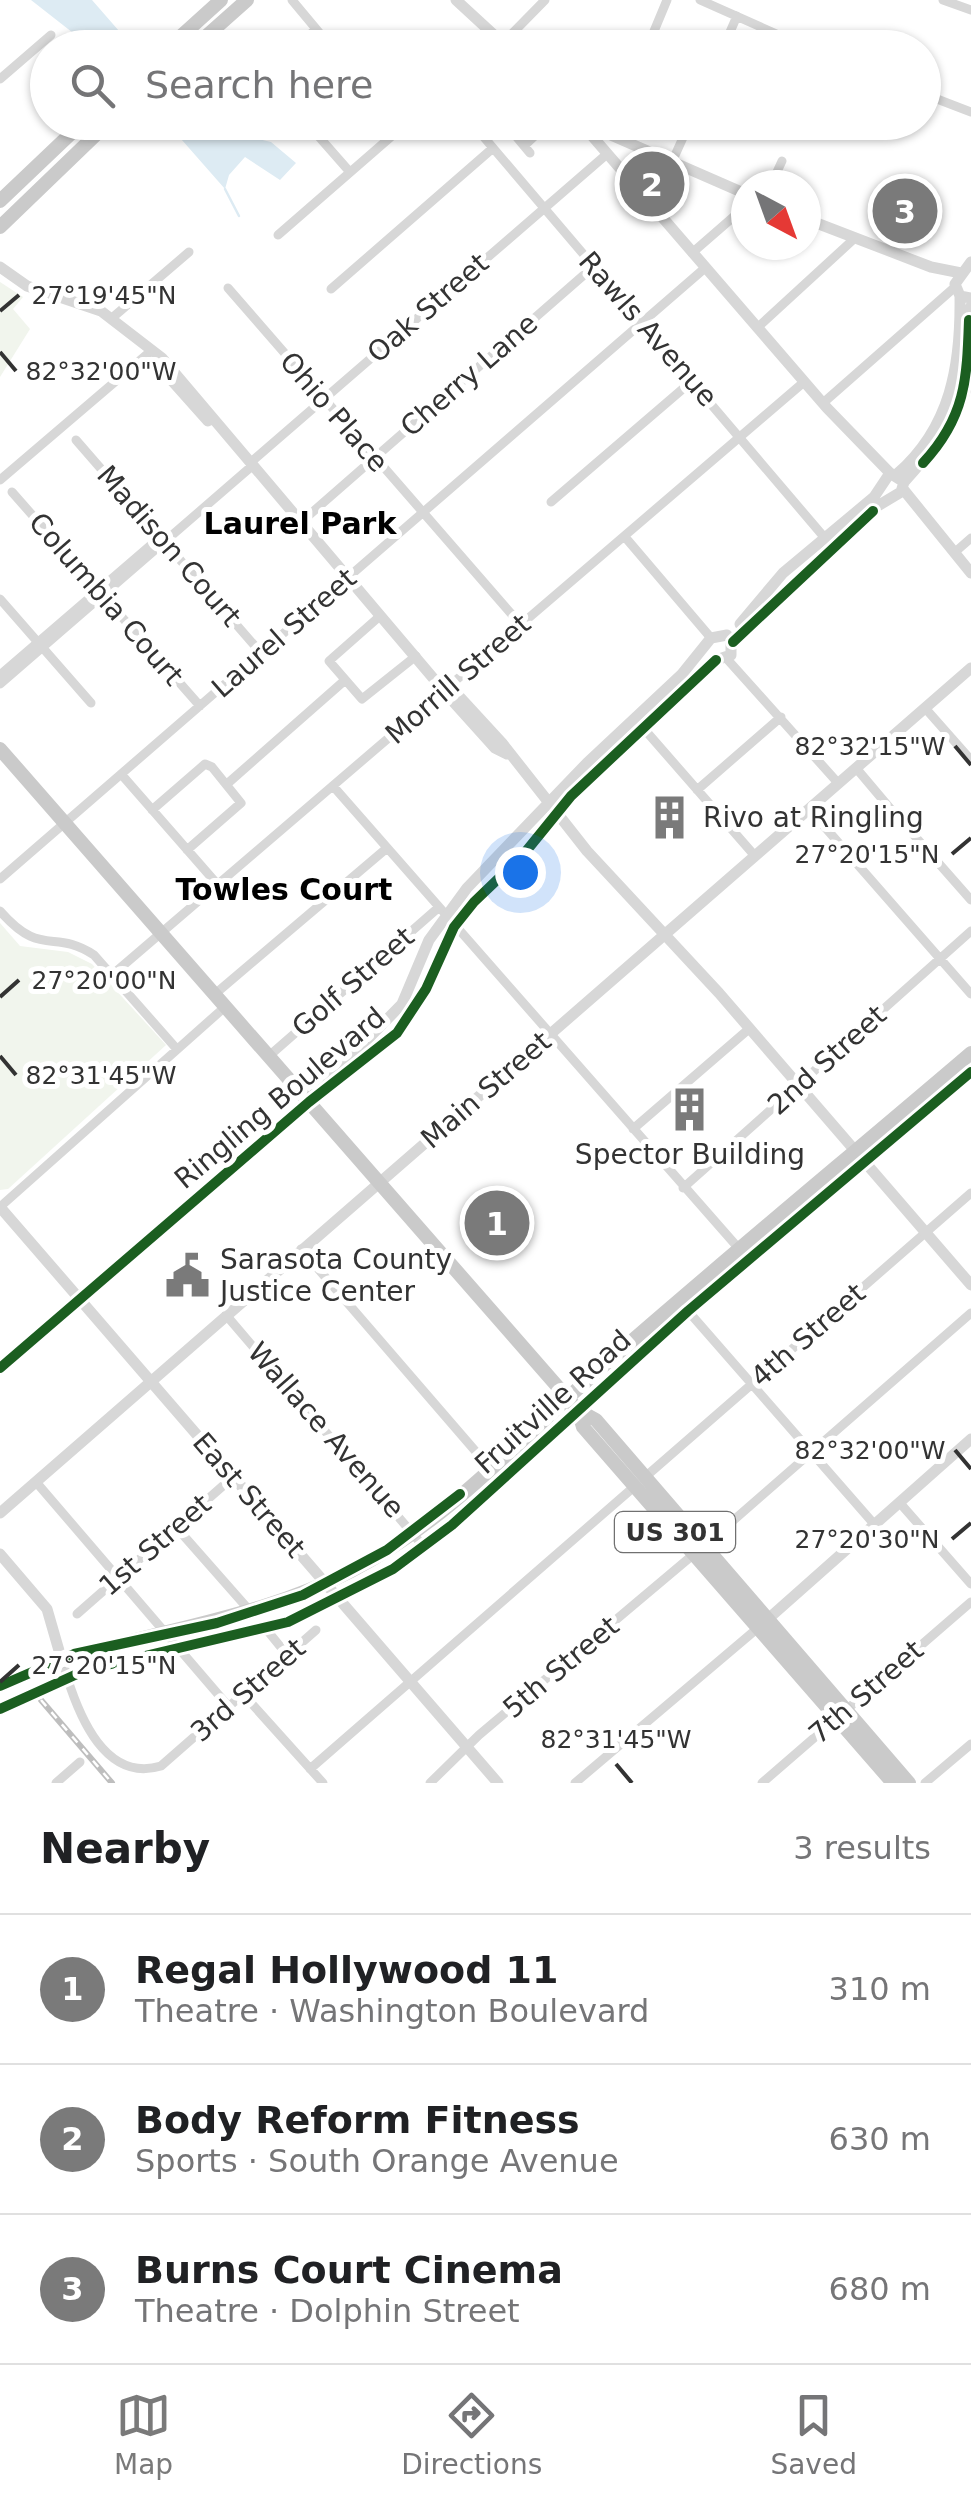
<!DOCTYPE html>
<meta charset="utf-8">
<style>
:root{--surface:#fff;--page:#f6f6f6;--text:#202124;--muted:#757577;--line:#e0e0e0;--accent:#7a7a7a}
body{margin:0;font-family:"DejaVu Sans",sans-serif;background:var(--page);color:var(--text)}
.compass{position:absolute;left:731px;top:170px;width:90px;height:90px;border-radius:50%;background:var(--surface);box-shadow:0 2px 8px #0004;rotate:139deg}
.you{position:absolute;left:520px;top:872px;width:35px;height:35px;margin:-25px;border:8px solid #fff;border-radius:50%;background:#1a73e8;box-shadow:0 0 0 15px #1a73e833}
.badge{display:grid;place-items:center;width:65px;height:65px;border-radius:50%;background:var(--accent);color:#fff;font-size:32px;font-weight:700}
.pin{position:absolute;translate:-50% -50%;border:5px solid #fff;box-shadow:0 2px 10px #0006}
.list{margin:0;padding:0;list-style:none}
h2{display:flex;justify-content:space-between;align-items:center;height:130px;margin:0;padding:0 40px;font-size:42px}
h2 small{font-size:32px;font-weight:400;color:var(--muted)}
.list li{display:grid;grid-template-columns:65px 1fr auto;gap:30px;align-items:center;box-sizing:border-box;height:150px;padding:0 40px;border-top:2px solid var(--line)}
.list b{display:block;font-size:38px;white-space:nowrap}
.list p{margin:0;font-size:32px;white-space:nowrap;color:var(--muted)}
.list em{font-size:32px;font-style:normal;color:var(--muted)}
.icon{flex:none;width:55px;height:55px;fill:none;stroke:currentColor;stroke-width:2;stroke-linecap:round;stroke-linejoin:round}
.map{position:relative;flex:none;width:971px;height:1783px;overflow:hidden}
.search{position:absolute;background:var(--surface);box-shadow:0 2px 8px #0004;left:30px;right:30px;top:30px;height:110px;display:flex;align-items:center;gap:25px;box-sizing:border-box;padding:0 35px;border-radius:55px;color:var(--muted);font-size:38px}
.sheet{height:580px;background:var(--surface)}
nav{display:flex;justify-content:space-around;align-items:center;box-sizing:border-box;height:140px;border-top:2px solid var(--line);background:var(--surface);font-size:28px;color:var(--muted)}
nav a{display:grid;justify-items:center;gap:5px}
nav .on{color:var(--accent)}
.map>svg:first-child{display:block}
.green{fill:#f1f5ed}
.water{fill:#ddebf3}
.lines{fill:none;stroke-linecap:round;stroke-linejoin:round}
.stream{stroke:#ddebf3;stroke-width:2.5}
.minor{stroke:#d7d7d7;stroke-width:9}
.tertiary{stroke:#d7d7d7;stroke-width:11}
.primary{stroke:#cacaca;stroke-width:14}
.rail-casing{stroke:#bebebe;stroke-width:6}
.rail{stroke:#fff;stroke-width:2.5;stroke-dasharray:8;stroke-linecap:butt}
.cycleway-casing{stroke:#fff;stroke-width:16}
.cycleway{stroke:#1b5e20;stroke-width:10}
.ticks{fill:none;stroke:#333;stroke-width:4}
.labels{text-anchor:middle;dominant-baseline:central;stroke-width:10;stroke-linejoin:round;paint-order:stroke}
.shield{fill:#fff;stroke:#707070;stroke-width:2.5}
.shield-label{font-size:25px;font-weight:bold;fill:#333}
.street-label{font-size:28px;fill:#333;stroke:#fff}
.poi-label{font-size:28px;fill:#333;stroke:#fff;text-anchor:start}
.neighbourhood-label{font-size:30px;font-weight:bold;fill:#000;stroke:#fff}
.ticks-label{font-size:25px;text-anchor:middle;fill:#333;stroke:#fff;stroke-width:10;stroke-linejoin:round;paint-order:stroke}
</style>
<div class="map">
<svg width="971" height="1783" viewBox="0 0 971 1783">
<rect width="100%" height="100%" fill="#fff"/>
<path class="green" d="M 0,282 L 23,297 L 13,309 L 30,329 L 0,377 Z
M 0,923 L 20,946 L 68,952 L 92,964 L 166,1045 L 8,1189 L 0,1190 Z"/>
<path class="water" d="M 31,0 L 92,0 L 133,47 L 91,47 Z
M 167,123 L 221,124 L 221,130 L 271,142 L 296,163 L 280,180 L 245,157 L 229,175 L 225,189 Z"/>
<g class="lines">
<path class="stream" d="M 225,189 L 239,216"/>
<path class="minor" d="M 292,0 L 332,48
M 700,0 L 808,48
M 943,0 L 971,10
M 295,48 L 316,29
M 498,48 L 545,0
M 647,48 L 667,0
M 723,48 L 737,16
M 0,79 L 51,35
M 924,94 L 971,112
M 306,122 L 349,171
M 471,122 L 824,537
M 504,122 L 530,153
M 524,146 L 538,133 L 528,122
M 672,162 L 690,122
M 771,185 L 782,161
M 278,235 L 401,128 L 413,122
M 692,253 L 746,206
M 228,288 L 521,625
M 331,289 L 493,148
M 112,318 L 189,252
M 757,328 L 855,238
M 823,403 L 955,287
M 76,440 L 261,653
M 250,463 L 607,154
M 0,480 L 151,351
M 12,492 L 200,706
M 551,502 L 692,381
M 300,523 L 593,267
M 625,537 L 711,638
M 954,553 L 971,538
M 0,599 L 91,703
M 380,616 L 329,661 L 362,699 L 416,656
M 727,659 L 838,783
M 0,675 L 158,539
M 0,684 L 252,466
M 925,708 L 971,760
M 645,730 L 755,856
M 856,768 L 894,813
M 121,774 L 218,885
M 227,784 L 344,681
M 333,786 L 741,1251
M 697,790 L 781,717
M 809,809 L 971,994
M 152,810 L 205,764 L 212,767 L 241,803 L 187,850
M 905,825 L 971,900
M 0,879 L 705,268
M 0,911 C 42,959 53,928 94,955 L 175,1047
M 112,975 L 804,382
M 215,994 L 387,848
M 269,1056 L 438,908
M 633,1129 L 750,1028
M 683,1188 L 971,931
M 0,1207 L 226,1006
M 301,1249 L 490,1468
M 688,1311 L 874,1524
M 226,1315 L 424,1547
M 644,1478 L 971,1193
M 36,1482 L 229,1707
M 899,1502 L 971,1584
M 176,1527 L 250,1611
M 704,1546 L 971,1313
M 77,1614 L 233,1477
M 266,1629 L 288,1656
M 67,1677 C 79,1715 105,1783 161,1766 L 316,1630
M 244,1695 L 323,1783
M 310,1769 L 635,1486
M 56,1783 L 80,1762
M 430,1783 L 479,1735 L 694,1554
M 575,1783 L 759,1627
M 762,1783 L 971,1602
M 925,1783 L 971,1744"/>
<path class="tertiary" d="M 456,0 L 508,48
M 580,122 L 827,408 L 890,473
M 581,122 L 746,194
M 806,219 L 931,267 L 961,273
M 971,262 L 955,284 L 960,296 L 971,298
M 0,267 L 27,286 L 101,311 L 162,358 L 450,698 L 495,748 L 507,754
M 167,375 L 208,421
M 897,474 C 951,427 961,365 960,296
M 904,482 C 930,452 958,425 967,384 C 971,359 966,332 971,306
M 903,489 L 971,573
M 740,624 L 783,573 L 874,497 L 890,473
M 733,642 L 876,507 L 901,492 L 904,482 L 890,473
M 716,660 L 731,655 L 731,638
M 446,690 L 456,693 L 502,743 L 587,851 L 719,993 L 971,1285
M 314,1094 L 402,1004 L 429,940 L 467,888 L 587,763 L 682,674 L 711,638 L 727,635
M 0,1207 L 498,1783
M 0,1368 L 309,1102 L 397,1033 L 426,989 L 454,927 L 474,902 L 523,855 L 571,796 L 716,660
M 0,1513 L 971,668
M 0,1554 L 47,1609 L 64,1668
M 768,1619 L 971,1439"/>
<path class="primary" d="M 168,48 L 221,0
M 193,48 L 247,0
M 0,201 L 83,122
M 0,227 L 109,122
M 0,749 L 578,1410 L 596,1420 L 909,1783
M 578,1410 L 583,1427 L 893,1783
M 0,1686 C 113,1632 239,1629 351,1571 C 447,1522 522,1437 602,1367 C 724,1260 848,1158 971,1053
M 0,1709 L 86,1670 L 288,1622 L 393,1569 L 452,1525 L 688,1311 L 971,1072"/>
<defs>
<path id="rail" d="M 41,1700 L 112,1783"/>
</defs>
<use href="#rail" class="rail-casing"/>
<use href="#rail" class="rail"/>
<defs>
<path id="cycleway" d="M 923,463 C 966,417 967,378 969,320
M 733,642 L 873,511
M 0,1368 L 309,1102 L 397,1033 L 426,989 L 454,927 L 474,902 L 523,855 L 571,796 L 716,660
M 0,1686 L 74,1654 L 217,1623 L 303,1595 L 387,1550 L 460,1494
M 0,1709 L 86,1670 L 288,1622 L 393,1569 L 452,1525 L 688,1311 L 971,1072"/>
</defs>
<use href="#cycleway" class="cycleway-casing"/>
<use href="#cycleway" class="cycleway"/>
</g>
<path class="ticks" d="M 0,311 L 19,295M 0,352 L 16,371M 955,746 L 971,765M 952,854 L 971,838M 0,997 L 19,980M 0,1056 L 16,1075M 955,1450 L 971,1469M 952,1539 L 971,1523M 0,1682 L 19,1665M 616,1764 L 632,1783"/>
<defs>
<symbol id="building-bare" viewBox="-9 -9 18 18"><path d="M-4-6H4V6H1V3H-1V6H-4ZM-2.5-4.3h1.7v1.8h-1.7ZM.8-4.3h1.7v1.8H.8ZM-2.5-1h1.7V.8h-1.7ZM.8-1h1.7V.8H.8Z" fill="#7a7a7a" stroke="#fff" stroke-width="2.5" paint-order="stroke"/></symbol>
<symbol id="civic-bare" viewBox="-9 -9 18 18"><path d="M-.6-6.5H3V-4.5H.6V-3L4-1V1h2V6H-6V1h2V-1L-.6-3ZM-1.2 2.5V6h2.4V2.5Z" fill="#7a7a7a" stroke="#fff" stroke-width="2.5" paint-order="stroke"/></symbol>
</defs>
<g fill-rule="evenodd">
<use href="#building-bare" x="638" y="786" width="63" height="63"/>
<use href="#building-bare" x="658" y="1078" width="63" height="63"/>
<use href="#civic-bare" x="156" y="1244" width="63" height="63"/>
</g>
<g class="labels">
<rect class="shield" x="615" y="1512" width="120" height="40" rx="8"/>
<g class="shield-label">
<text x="675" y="1532">US 301</text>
</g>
<g class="street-label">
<text transform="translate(428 308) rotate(-41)">Oak Street</text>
<text transform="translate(648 329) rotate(49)">Rawls Avenue</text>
<text transform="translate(469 375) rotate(-41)">Cherry Lane</text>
<text transform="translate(334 412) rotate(49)">Ohio Place</text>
<text transform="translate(169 546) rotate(49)">Madison Court</text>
<text transform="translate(106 599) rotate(49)">Columbia Court</text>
<text transform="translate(284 633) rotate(-41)">Laurel Street</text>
<text transform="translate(458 679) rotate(-41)">Morrill Street</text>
<text transform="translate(353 982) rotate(-41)">Golf Street</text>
<text transform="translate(827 1060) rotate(-42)">2nd Street</text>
<text transform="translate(486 1090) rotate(-41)">Main Street</text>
<text transform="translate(280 1098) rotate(-40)">Ringling Boulevard</text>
<text transform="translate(808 1335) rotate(-41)">4th Street</text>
<text transform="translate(553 1402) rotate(-42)">Fruitville Road</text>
<text transform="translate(326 1430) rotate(49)">Wallace Avenue</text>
<text transform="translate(249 1495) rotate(49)">East Street</text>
<text transform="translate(155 1545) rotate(-41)">1st Street</text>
<text transform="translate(561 1667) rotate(-40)">5th Street</text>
<text transform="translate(248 1690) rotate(-41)">3rd Street</text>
<text transform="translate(866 1692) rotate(-41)">7th Street</text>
</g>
<g class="poi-label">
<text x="703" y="817">Rivo at Ringling</text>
<text x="690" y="1154" text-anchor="middle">Spector Building</text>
<text x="220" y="1259">Sarasota County<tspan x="220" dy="32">Justice Center</tspan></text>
</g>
<g class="neighbourhood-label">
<text x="300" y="523">Laurel Park</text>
<text x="284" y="889">Towles Court</text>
</g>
</g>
<g class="ticks-label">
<text x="104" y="304">27°19'45"N</text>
<text x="101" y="380">82°32'00"W</text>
<text x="870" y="755">82°32'15"W</text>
<text x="867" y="863">27°20'15"N</text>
<text x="104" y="989">27°20'00"N</text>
<text x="101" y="1084">82°31'45"W</text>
<text x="870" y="1459">82°32'00"W</text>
<text x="867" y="1548">27°20'30"N</text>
<text x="104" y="1674">27°20'15"N</text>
<text x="616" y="1748">82°31'45"W</text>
</g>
</svg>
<svg class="compass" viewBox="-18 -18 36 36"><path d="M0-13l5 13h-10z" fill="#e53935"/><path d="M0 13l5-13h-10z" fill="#757577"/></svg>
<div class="you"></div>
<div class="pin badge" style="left:497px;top:1223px">1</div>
<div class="pin badge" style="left:652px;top:184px">2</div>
<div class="pin badge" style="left:905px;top:211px">3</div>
<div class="search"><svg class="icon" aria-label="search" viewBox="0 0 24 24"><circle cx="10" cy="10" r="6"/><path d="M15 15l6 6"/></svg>Search here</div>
</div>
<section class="sheet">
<h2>Nearby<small>3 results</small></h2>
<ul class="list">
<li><span class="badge">1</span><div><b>Regal Hollywood 11</b><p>Theatre · Washington Boulevard</p></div><em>310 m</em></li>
<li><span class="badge">2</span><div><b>Body Reform Fitness</b><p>Sports · South Orange Avenue</p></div><em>630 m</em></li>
<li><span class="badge">3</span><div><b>Burns Court Cinema</b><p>Theatre · Dolphin Street</p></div><em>680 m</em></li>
</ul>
</section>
<nav>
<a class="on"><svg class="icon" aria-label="map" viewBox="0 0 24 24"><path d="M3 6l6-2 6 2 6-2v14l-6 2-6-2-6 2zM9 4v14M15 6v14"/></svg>Map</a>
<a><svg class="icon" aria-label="directions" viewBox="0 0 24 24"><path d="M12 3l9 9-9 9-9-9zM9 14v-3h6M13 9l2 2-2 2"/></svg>Directions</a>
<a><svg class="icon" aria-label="saved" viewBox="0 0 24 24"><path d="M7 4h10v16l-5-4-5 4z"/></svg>Saved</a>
</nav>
